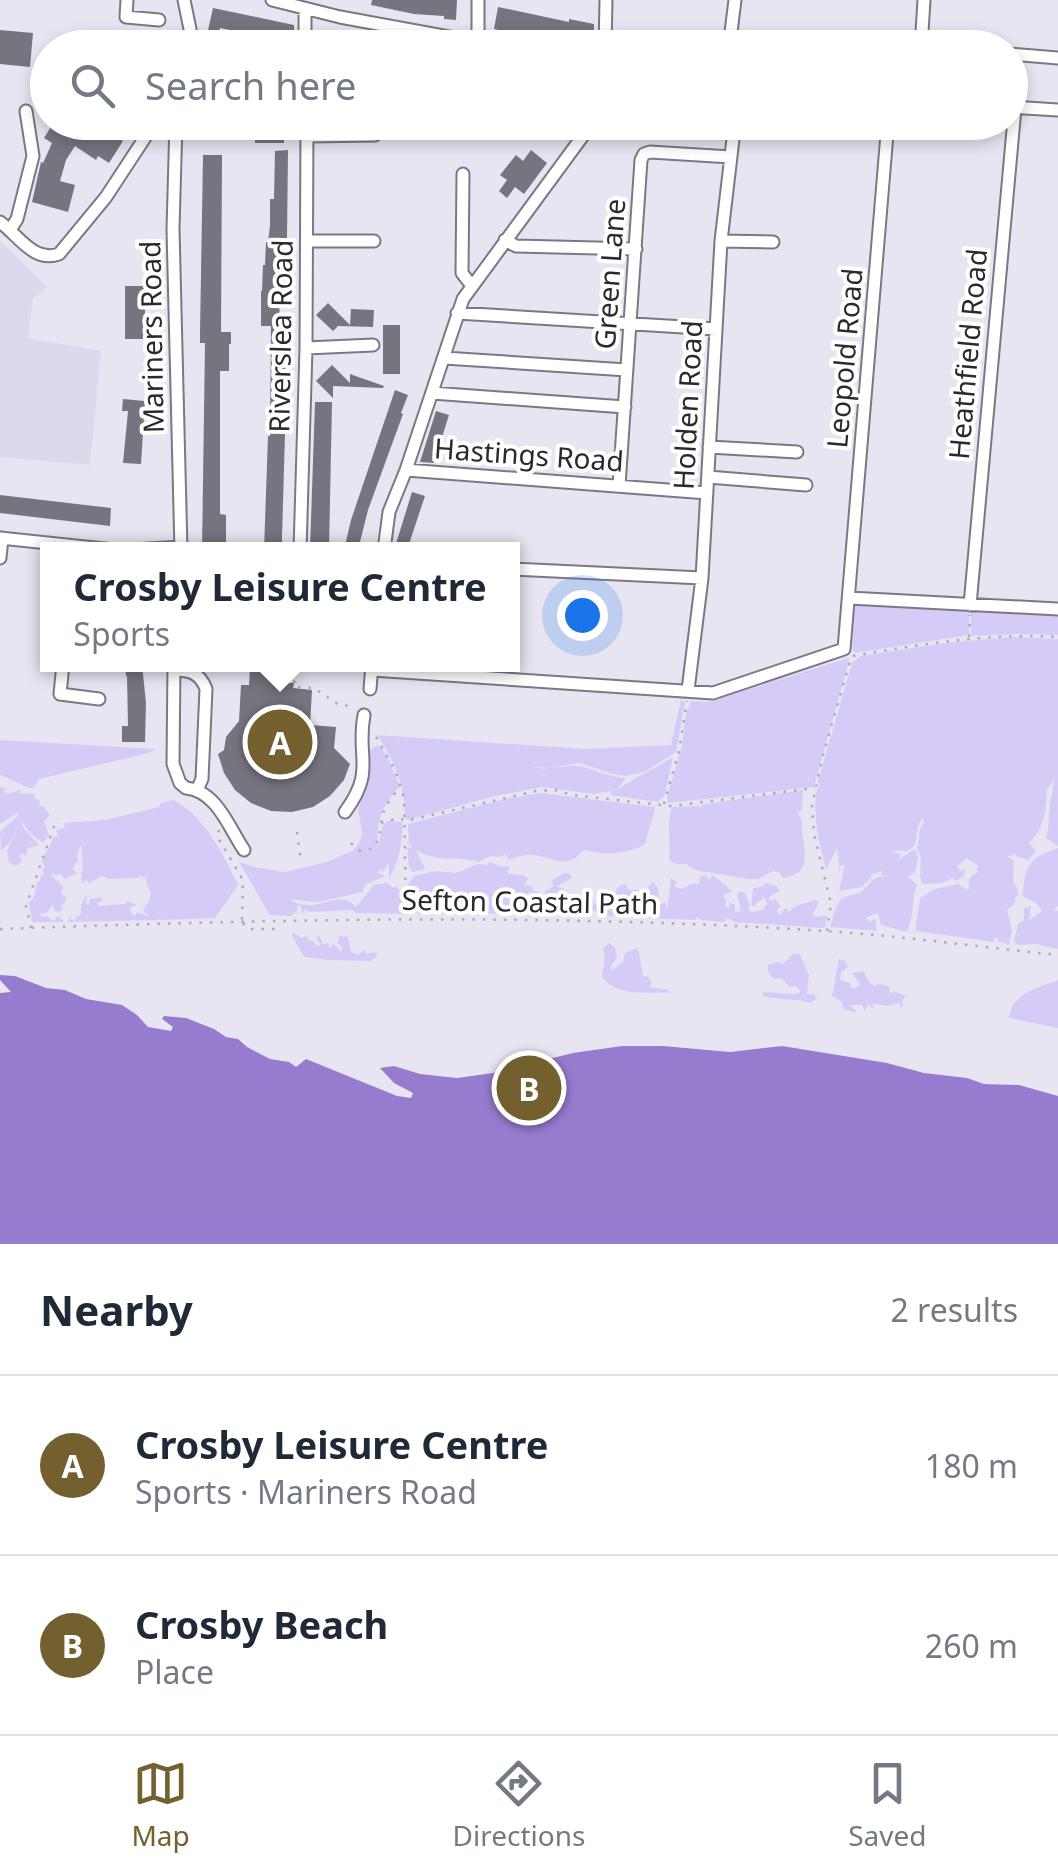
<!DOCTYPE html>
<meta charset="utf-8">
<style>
:root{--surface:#fff;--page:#f2f2f3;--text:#1f2937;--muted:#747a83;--line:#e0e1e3;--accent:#74602f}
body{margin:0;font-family:"Noto Sans",sans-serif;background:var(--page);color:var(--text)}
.you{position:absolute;left:582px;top:615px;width:35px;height:35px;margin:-25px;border:8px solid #fff;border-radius:50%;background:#1a73e8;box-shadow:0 0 0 15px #1a73e833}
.badge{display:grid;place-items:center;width:65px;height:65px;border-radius:50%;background:var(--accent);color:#fff;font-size:32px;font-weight:700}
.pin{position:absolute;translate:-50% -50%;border:5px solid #fff;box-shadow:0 2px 10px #0006}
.popup{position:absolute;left:40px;top:542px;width:480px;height:130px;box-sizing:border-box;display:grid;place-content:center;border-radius:0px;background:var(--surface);filter:drop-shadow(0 2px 8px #0005);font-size:32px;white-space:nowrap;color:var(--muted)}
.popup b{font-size:38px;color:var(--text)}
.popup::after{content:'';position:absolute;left:50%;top:100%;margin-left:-20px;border:20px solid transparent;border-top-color:var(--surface)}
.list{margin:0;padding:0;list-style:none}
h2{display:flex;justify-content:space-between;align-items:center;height:130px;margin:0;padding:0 40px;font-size:42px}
h2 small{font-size:32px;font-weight:400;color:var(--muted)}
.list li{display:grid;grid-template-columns:65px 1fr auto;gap:30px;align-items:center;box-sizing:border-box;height:180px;padding:0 40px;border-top:2px solid var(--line)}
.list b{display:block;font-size:38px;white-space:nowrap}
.list p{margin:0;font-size:32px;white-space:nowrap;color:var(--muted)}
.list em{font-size:32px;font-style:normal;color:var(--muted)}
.icon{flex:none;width:55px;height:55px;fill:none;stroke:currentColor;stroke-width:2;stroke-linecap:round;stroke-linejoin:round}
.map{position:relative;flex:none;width:1058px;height:1244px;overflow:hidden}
.search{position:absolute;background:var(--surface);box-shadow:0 5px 15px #0003;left:30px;right:30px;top:30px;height:110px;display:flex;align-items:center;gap:25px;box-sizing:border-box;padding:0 35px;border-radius:55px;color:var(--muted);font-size:38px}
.sheet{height:490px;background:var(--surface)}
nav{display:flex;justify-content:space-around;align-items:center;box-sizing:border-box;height:140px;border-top:2px solid var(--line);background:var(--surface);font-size:28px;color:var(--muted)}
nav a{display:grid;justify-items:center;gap:5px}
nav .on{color:var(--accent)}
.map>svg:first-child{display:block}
.built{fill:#ddd8ec}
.green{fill:#d6cbf6}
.water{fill:#967ccf}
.building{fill:#777480}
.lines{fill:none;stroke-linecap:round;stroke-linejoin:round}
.minor-casing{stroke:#7b7883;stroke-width:15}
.path{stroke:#acaab4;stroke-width:2.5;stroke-dasharray:2.5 8;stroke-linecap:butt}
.minor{stroke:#fff;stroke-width:11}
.labels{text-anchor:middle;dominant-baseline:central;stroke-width:8;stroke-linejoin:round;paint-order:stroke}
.street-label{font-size:28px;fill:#2a292d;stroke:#fff}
</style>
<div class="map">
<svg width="1058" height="1244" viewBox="0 0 1058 1244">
<rect width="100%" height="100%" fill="#e8e5f2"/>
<path class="built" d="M 0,241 L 47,287 L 33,299 L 28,338 L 101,351 L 90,465 L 0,457 Z"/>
<path class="green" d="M 855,603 L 969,610 L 969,635 L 854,653 L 852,647 Z
M 971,610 L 1058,613 L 1058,635 L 1019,634 L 971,636 Z
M 1013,637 L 1058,639 L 1058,846 L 1046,838 C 1050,826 1048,816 1050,804 C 1051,795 1054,788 1054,780 L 1047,789 C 1046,809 1045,829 1029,843 L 1036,851 L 1028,860 L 1017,857 L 1015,852 L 1013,855 L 1007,856 L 1014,861 L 1013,880 L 1019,894 L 1015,898 L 1015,903 L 1007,910 L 1012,930 L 1009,944 L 999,942 L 998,938 L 993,938 L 995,942 L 915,931 L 920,898 L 935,889 L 958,884 L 968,890 L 970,888 L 968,883 L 971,876 L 977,873 L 978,866 L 967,858 L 957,866 L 960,871 L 966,869 L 963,877 L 956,881 L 952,878 L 943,883 L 922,884 L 920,875 L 921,859 L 917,848 L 920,829 L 924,822 L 923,817 C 921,820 919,823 918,827 C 914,840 921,843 906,852 L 898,850 L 894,852 L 902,855 L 895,862 L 915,849 L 918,857 L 915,872 L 908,877 L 917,884 C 911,901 915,913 907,932 L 881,925 L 878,913 L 865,918 L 871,922 L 875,917 L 877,931 L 830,927 L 836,907 L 842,898 L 861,892 L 875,878 L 886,876 L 881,875 L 883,871 L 870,875 L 872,877 L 861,887 L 839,891 L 845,865 L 840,866 L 840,874 L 837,848 L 826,870 C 819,842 812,817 817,788 L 819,787 L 818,781 L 852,663 L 861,656 L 945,643 Z
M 848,658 L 849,661 L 814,787 L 668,803 L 667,798 L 682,745 L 686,714 L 691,701 L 709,702 Z
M 681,699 L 685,703 L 676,752 L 644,772 L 626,776 L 613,774 L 579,763 L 549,768 L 532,767 C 547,771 560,765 575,766 C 593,767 608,778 626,778 L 617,790 C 635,777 655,769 673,757 L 665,795 L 658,802 L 610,795 L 613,791 L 593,794 L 542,787 L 491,797 L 408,820 L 405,818 C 405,786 395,761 377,735 L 586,749 L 671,745 Z
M 0,740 L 156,749 L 149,753 L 39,779 L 34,788 L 29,788 L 0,775 Z
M 378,745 L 386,754 L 400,786 C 382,805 376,821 378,846 L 383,825 L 388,821 L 402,822 C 403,843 399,860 389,879 L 389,863 L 382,872 L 381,868 L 378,873 L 385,876 L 365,885 L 363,892 L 317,902 L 289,899 C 294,902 300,905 306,905 C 325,907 341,890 356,907 L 374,885 L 388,883 L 393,888 L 396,886 L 403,895 L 400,897 L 404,906 L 403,914 L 356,913 L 352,910 L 308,912 L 306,908 L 302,915 L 301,906 L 297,906 L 297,914 L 294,912 L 291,916 L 270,915 L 239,862 L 255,867 L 285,872 L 327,862 L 354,850 L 360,841 L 362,831 L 358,810 L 369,774 L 369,751 Z
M 0,787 L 10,789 L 3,790 L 7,794 L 19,790 L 22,792 L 14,793 L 34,794 L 35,799 L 38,799 L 40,802 L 38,804 L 44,807 L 50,816 L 44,821 L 49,835 L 43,843 L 30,833 L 21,821 L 24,829 L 39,845 L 28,848 L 26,856 L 22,853 L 18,856 L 21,858 L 21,863 L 15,866 L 9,862 L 7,851 L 17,827 L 10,842 L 1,851 L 0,832 L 18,816 L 19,812 L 0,824 Z
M 803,790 L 802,810 L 798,813 C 804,822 801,828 803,838 C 806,859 809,874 783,878 L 780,873 L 773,871 L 758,879 L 748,879 L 695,870 L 686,864 L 676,864 L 669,860 C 671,842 666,823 672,807 L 699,806 L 702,809 L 701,805 L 704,804 Z
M 540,793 L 655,807 C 654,820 647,830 646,843 C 629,855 603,855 584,850 C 563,874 550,853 526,855 C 521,855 514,858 509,860 L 505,854 L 500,857 L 490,856 L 479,862 C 457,855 439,864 416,850 L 425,869 L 413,872 L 409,867 L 407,847 L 415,849 L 409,845 L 408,824 L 505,799 Z
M 174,800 C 205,817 223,854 238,885 L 215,918 L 161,920 L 160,917 L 159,920 L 68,922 L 70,916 L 72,917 L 70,920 L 77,919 L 75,916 L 78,917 L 81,914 L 81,905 L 87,894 L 86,905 L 89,905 L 90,899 L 103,897 L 101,902 L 97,903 L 99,906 L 125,904 L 127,901 L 137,905 L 129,908 L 133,916 L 136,915 L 137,912 L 150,917 L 143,911 L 146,904 L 150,902 L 149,900 L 151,893 L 146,882 L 147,874 L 144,879 L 141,875 L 138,878 L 108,879 L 101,876 L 89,884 L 88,880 L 81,883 L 82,875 L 80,875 L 83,869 L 81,845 L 77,856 L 79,865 L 76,861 L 73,870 L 78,873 L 65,879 L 60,873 L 56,876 L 54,873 L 51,875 L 63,886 L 61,895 L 65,896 L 66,900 L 61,906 L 63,908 L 61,911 L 55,912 L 53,905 L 46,913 L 40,914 L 42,917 L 47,916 L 53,921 L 58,916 L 65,922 L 32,922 L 29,903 L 34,897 L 37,882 L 40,881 L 40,877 L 44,874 L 42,869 L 45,868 L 42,860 C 46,851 51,847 53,837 L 58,836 L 56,830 L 64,828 L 65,823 L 105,820 L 159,807 L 161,803 Z
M 1058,848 L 1058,906 L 1053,910 L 1058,911 L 1058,949 L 1036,944 L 1018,945 L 1014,941 L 1018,924 L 1024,920 L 1024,908 L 1031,906 L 1029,920 L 1042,911 L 1035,902 L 1022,896 C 1027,866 1024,860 1058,848 Z
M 491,862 L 501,867 L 510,866 L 507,874 L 523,875 L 528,878 L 524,885 L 532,886 L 534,892 L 540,891 L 536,896 L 530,892 L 527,894 L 532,900 L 538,902 L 544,898 L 547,902 L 559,897 L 557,892 L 550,898 L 545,895 L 545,892 L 553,886 L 552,880 L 564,873 L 570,874 L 572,878 L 557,886 L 567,891 L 565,895 L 569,896 L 570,902 L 575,901 L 572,897 L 574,893 L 578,896 L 582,894 L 585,904 L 593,896 L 594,904 L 605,908 L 609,898 L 614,906 L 619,901 L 614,896 C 615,890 618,886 625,884 L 630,891 L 636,889 L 641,896 L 653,881 L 658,889 L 659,899 L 656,904 L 649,903 L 648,906 L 655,908 L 665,902 L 667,909 L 671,878 L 677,882 L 674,887 L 682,889 L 690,884 L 699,884 L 700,877 L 706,875 L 709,880 L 713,875 L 733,892 L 729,892 L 723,896 L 727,900 L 725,906 L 729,909 L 730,902 L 735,905 L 735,912 L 741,911 L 737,895 L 740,891 L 745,893 L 750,906 L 748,909 L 751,912 L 763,910 L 767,903 L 765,898 L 757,902 L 754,907 L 751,905 L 753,888 L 762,887 L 766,883 L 776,886 L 780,891 L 769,897 L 771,901 L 776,899 L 781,907 L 777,909 L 778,913 L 781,915 L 783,910 L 786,908 L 789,912 L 795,906 L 816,900 L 819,902 L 813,913 L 813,917 L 827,916 L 825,927 L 822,928 L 735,922 L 727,918 L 724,922 L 702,920 L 696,917 L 696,920 L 645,918 L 642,915 L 640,917 L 598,916 L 594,910 L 589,916 C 541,911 490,914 439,914 L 432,911 L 419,914 L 410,909 L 407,886 L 414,876 L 436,871 L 456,873 L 478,864 L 487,865 Z
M 293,932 L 301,938 L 306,936 L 310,942 L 312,940 L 318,947 L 320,944 L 316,938 L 320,936 L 323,944 L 328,943 L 330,948 L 334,944 L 341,952 L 343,947 L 337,943 L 340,936 L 348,937 L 351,952 L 358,955 L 363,950 L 367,954 L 374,952 L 378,955 L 371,961 L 329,960 L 304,957 L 292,936 Z
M 609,943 L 615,948 L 617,957 L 611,966 L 611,971 L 623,962 L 625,953 L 636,948 L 639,952 L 643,976 L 648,977 L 652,982 L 649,987 L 669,990 L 671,993 C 648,992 617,997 602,977 L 605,957 L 603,948 Z
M 793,954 L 800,954 L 809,975 L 807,994 L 814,994 L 817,998 L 811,1003 C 795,998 779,1000 763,996 L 763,992 L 795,994 L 801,992 L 796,986 L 790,987 L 781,978 L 774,979 L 768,972 L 768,965 L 777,962 L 783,964 Z
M 839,959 L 845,961 L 848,967 L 841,972 L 840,980 L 850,983 L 852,988 L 856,988 L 860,984 L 852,973 L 863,971 L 870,983 L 875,986 L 878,984 L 889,986 L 890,993 L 895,992 L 906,996 L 903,999 L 902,1010 L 899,1003 L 888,1006 L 873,1004 L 873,1009 L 868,1004 L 865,1011 L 862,1005 L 849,1005 L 858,1012 L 844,1010 L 841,1001 L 832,996 Z
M 1058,980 L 1058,1028 L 1009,1018 C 1013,992 1036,989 1058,980 Z"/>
<path class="water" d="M 0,975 L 15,976 L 46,988 L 65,990 L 86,999 L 122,1005 L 137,1015 L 148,1027 L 171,1031 L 173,1027 L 162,1019 L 164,1016 L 186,1018 L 214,1029 L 226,1037 L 238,1039 L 247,1047 L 270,1059 L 289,1062 L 296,1067 L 306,1059 L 397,1096 L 411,1098 L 413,1093 L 394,1083 L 380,1068 L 394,1066 L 420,1074 L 457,1078 L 493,1073 L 573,1053 L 622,1046 L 663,1046 L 730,1052 L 782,1046 L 887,1063 L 924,1073 L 967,1078 L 984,1084 L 1019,1085 L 1058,1096 L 1058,1244 L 0,1244 L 0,993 L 11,992 L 0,980 Z"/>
<path class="building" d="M 372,0 L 457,0 L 456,20 L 444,19 L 444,16 L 414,14 L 371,5 Z
M 498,7 L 569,22 L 569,19 L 594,24 L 594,48 L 574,48 L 494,29 Z
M 213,8 L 294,25 L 295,43 L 220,28 L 216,48 L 204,48 Z
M 0,30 L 33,33 L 30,67 L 0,64 Z
M 54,122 L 94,122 L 123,141 L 109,163 L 98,156 L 96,160 L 75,146 L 66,160 L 60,181 L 75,185 L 68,212 L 32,202 L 41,162 L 43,163 L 52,143 L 44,138 Z
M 255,122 L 284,122 L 284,143 L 255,143 Z
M 288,150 L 287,239 L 282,239 L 279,291 L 280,331 L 288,331 L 288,434 L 285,434 L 282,537 L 282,550 L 264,550 L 268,436 L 270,436 L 271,326 L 261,326 L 261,291 L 262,291 L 263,265 L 265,265 L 266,242 L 268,242 L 270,226 L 270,199 L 274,199 L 275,151 Z
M 531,150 L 547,163 L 524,194 L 515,187 L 507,198 L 499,191 L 507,180 L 500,175 L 516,155 L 523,161 Z
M 203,155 L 222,155 L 221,332 L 231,332 L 231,344 L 229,344 L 229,371 L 220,371 L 220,514 L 226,515 L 226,544 L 223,544 L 223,550 L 202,550 L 205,343 L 200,343 L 200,333 Z
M 125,286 L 145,286 L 145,339 L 125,339 Z
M 328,303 L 350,325 L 351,309 L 374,310 L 373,327 L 338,326 L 333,331 L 316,315 Z
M 383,325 L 400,325 L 400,374 L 383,374 Z
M 332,365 L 350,383 L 350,374 L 384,386 L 383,388 L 333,386 L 333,398 L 316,381 Z
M 395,390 L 408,395 L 401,413 L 403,414 L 368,510 L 358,550 L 344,550 L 351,520 Z
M 123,399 L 145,401 L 141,464 L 123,463 L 128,411 L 122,411 Z
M 315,402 L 332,402 L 329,550 L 310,550 Z
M 436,411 L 449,415 L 434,463 L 420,462 Z
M 412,492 L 425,496 L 407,550 L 394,550 Z
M 0,495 L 111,508 L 110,526 L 0,513 Z
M 125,664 L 142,664 L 146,703 L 145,742 L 122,742 L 122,726 L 128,726 L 127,676 L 126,676 Z
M 250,669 L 289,671 L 289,683 L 294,683 L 293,688 L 312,690 L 310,725 L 336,727 L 334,748 L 350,764 L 344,780 L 330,796 L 313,807 L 292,812 L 271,811 L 251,803 L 235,790 L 224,773 L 218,754 L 224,750 L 226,737 L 239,721 L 241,685 L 249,685 Z"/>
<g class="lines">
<defs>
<path id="minor" d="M 127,0 L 126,17 L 159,20
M 184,0 L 191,34 L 189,48
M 272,0 L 340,17 L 509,48
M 478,0 L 478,42
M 305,9 L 305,48
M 605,48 L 606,0
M 729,48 L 735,0
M 921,48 L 924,0
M 1010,54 L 1058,58
M 1010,107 L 1058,110
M 176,122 L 173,229 L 181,550
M 499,122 L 526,129
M 308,136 L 375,135
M 463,174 L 462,273 L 472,286
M 0,222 C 19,236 34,263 59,254 L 106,197 L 146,136 L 160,122
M 10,230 L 17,219 L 33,156 L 26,111
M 505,240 L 516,246 L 636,249
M 307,241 L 374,241
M 721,241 L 773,242
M 457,313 L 716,329
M 306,348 L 373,345
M 444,358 L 627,370
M 432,393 L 625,407
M 709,447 L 797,452
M 406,470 L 707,493
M 708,477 L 806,485
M 619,486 L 641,160 L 644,154 L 650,152 L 731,157
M 0,538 L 114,550
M 132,550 L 181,547
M 300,550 L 306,348 L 307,122
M 384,550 L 389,512 L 406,470 L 463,299 L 593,122
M 0,558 L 2,538
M 512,569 L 702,578
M 849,598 L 1058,609
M 970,605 L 1015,108
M 63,664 L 60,694 L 99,699
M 174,664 L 173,764 L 180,783 L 186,788 C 217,791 229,828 244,850
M 174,670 C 190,670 200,673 206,689 L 202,779 L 197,790
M 372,670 L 713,693 L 844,649 L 888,122
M 370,689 L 372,664
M 688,690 L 702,578 L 721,241 L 735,122
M 345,812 C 376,770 356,758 364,715"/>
</defs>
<use href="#minor" class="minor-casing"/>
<path class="path" d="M 969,637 L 970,615
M 853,656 C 921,644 989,633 1058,637
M 279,664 L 279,667 L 295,668 L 294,687 L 314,688 L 339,705 L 354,706
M 376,737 L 395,770 L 404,798 L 406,917
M 664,804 L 679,751 L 687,701
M 381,823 L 399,818 L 406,821 L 536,791 L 555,790 L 572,795 L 671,806 L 815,788
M 219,830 L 217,836 L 243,880 L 242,920
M 297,832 L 301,862
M 351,843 L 360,851 L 374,848 C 387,822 374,814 400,788
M 243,923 L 249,929 L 282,929
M 31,928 L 26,906 L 57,818
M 0,929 C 275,919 550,913 825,931 C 902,936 980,947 1058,955
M 827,931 L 831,904 L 814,834 L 812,806 L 823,755 L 851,658"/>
<use href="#minor" class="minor"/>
</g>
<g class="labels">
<g class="street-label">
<text transform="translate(609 274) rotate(-86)">Green Lane</text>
<text transform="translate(280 336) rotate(-89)">Riverslea Road</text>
<text transform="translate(151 337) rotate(-91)">Mariners Road</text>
<text transform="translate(967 354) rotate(-85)">Heathfield Road</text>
<text transform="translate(844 358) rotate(-85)">Leopold Road</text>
<text transform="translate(687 405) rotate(-87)">Holden Road</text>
<text transform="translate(529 454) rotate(4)">Hastings Road</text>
<text transform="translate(530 901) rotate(1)">Sefton Coastal Path</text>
</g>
</g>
</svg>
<div class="you"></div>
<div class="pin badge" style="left:280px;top:742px">A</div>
<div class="popup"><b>Crosby Leisure Centre</b>Sports</div>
<div class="pin badge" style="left:529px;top:1088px">B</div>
<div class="search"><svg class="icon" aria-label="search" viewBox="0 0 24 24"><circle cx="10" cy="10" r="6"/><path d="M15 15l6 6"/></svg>Search here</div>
</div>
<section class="sheet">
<h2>Nearby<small>2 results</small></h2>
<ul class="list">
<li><span class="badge">A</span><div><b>Crosby Leisure Centre</b><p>Sports · Mariners Road</p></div><em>180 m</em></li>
<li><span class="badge">B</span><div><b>Crosby Beach</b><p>Place</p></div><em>260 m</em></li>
</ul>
</section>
<nav>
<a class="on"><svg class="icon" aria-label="map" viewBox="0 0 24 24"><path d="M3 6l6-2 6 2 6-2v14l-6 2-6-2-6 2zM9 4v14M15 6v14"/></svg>Map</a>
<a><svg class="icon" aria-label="directions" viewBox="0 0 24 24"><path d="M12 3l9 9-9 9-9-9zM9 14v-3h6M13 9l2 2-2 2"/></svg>Directions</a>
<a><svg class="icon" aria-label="saved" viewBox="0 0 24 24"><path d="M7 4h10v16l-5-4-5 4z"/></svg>Saved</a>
</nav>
